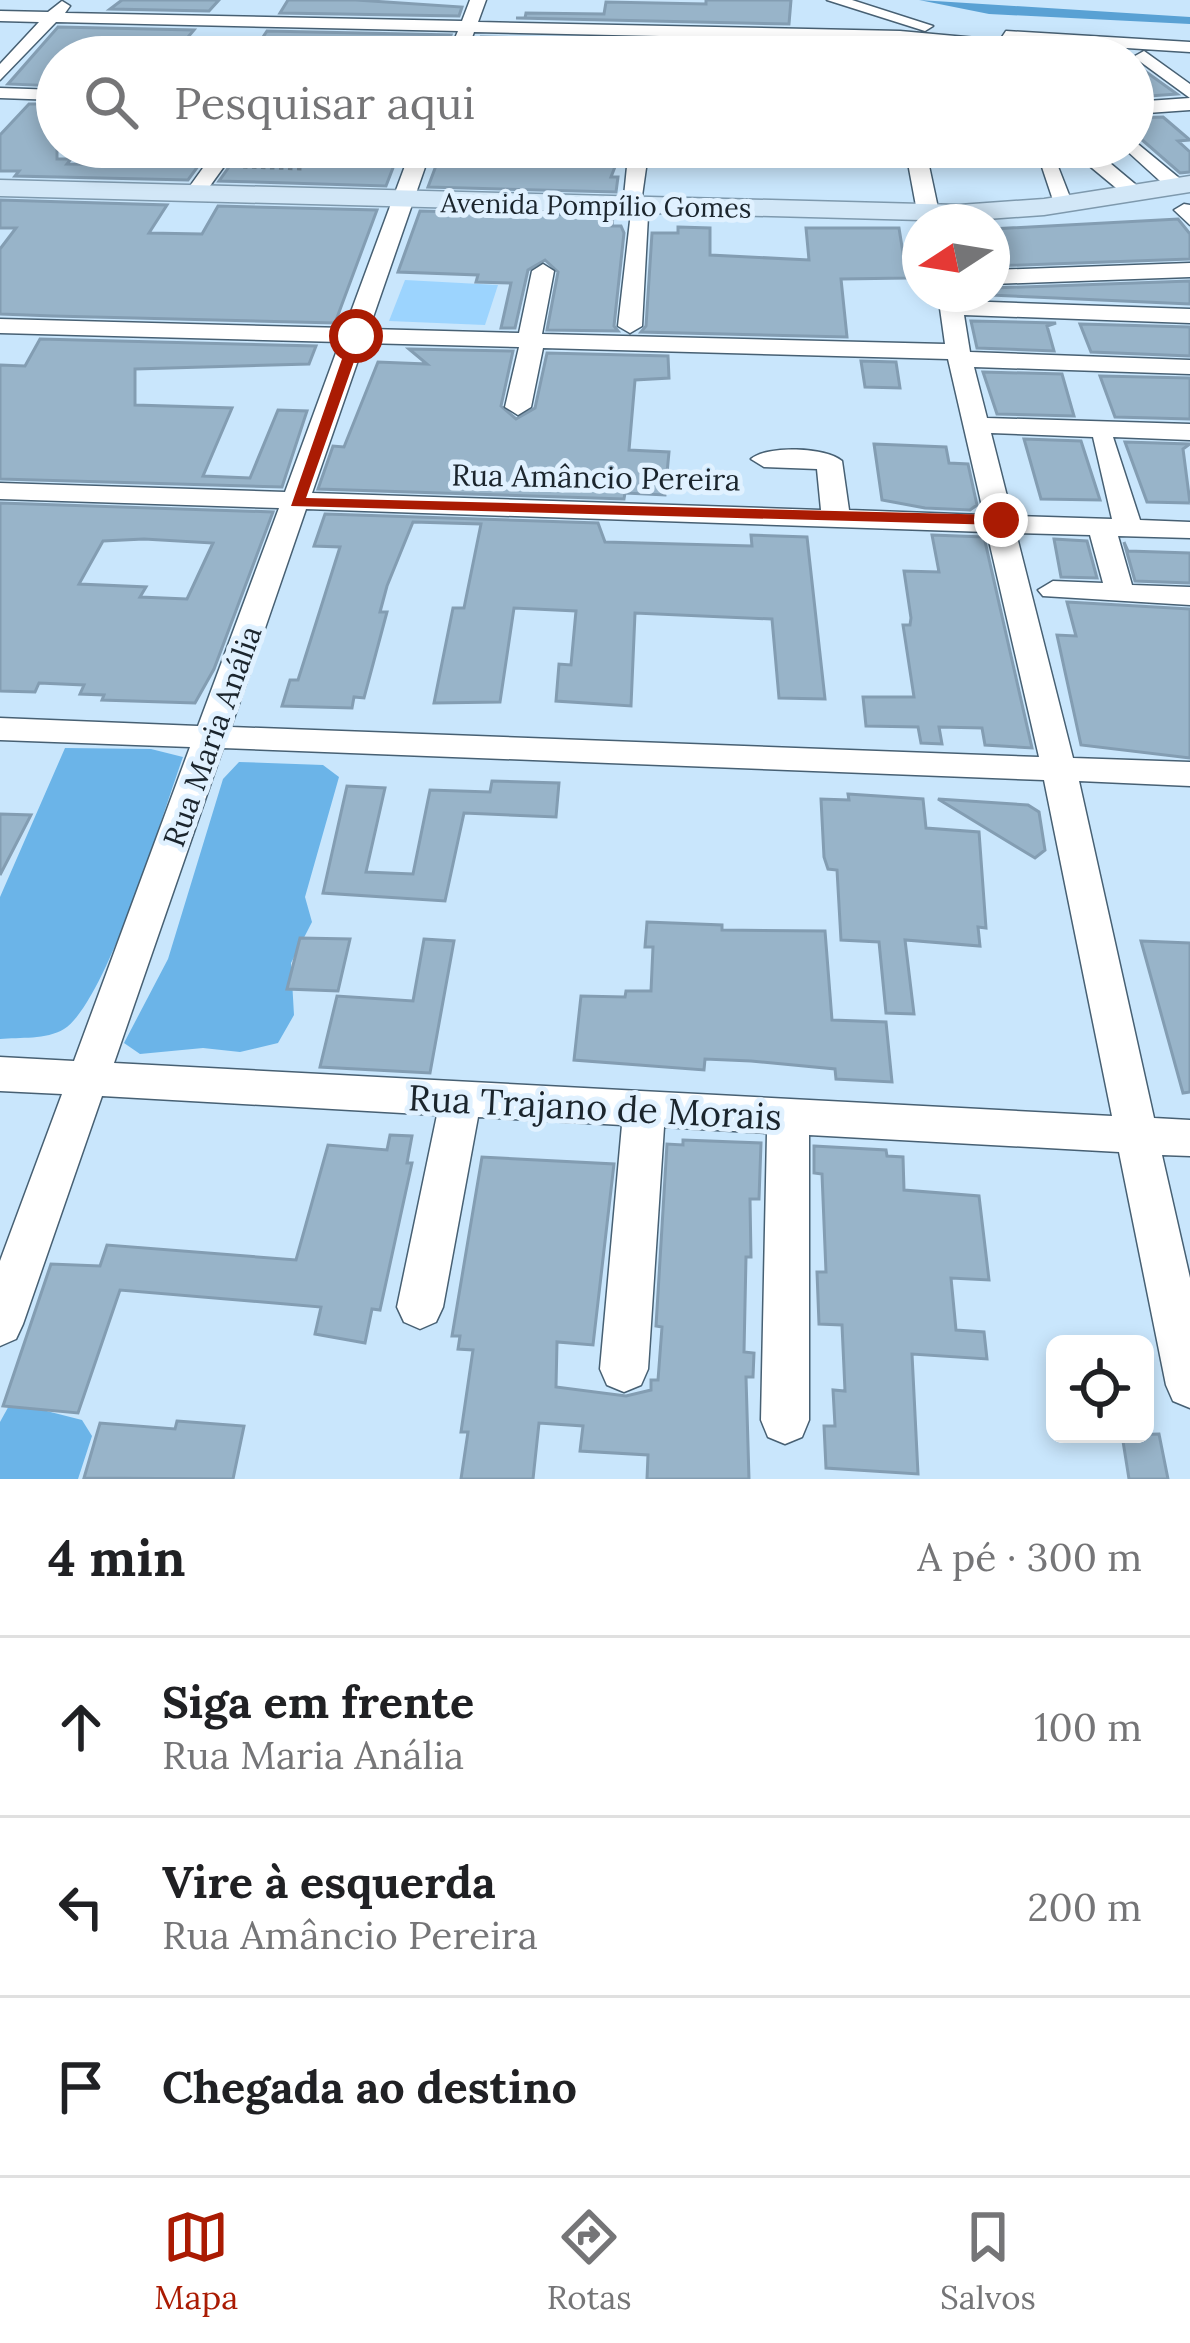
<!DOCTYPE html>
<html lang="pt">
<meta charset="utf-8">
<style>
:root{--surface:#fff;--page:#f6f6f6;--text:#202124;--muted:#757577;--line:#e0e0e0;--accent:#aa1b03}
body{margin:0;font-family:Lora,serif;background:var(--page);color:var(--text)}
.controls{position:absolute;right:36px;bottom:36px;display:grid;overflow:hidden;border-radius:18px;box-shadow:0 6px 18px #0003}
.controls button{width:108px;height:108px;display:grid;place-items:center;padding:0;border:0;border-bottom:3px solid var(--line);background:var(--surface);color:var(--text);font:60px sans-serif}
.compass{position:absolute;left:902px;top:204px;width:108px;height:108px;border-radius:50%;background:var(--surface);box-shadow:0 6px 18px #0003;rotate:258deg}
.stop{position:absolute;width:36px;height:36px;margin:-27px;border:9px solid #aa1b03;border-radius:50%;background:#fff}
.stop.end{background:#aa1b03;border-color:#fff;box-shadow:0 3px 12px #0008}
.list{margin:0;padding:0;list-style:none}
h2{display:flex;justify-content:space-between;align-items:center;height:156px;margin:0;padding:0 48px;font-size:51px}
h2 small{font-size:39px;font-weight:400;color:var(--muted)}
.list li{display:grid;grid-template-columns:78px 1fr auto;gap:36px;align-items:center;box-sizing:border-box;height:180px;padding:0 48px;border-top:3px solid var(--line)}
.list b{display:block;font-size:45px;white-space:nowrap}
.list p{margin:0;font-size:39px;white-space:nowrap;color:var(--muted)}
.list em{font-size:39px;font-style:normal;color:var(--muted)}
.icon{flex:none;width:66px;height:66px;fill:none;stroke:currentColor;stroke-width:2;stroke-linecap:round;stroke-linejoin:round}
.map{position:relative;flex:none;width:1190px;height:1479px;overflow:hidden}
.search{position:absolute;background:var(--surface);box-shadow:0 6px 18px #0003;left:36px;right:36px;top:36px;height:132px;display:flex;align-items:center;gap:30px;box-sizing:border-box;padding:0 42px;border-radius:66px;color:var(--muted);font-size:45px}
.sheet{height:696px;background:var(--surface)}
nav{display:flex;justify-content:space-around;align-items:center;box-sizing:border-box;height:168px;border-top:3px solid var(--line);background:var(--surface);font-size:33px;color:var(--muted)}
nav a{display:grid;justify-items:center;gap:6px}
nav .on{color:var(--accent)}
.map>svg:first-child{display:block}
.green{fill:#9cd4fe}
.forest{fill:#6bb4e8}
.water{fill:#59a1d4}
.building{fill:#98b4c9;stroke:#839db2;stroke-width:3;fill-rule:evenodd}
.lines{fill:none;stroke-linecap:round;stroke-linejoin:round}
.minor-casing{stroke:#476073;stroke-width:3}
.major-casing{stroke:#7e99ad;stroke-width:3}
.path{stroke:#778b9a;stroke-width:3;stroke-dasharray:4.5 4.5;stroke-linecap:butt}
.minor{fill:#fff;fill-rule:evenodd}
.major{fill:#d2e7f7;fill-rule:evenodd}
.route{fill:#aa1b03}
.labels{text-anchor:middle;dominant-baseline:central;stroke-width:10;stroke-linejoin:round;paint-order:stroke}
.far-street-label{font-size:27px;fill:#1b252d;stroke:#e0f1ff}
.street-label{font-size:30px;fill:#1b252d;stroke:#e0f1ff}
.near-street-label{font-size:36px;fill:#1b252d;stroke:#e0f1ff}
</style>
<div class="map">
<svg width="1190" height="1479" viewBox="0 0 1190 1479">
<rect width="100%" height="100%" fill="#c9e6fc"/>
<path class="green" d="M 405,280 L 498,285 L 485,325 L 389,321 Z"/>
<path class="forest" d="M 65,748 L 151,749 L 183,757 C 163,812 107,1002 64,1029 C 46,1040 20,1037 0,1039 L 0,897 Z
M 239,762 L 323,765 L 339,777 L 305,897 L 312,922 L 291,963 L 294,1015 L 278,1043 L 240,1052 L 203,1048 L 140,1054 L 124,1043 L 168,959 L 223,779 Z
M 11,1402 L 82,1420 L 92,1436 L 78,1479 L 0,1479 L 0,1422 Z"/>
<path class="water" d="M 919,0 L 1190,17 L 1190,24 L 989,14 Z"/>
<path class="building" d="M 122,0 L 219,0 L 209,11 L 110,9 Z
M 288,0 L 356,0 L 462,7 L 459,16 L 280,13 Z
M 706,0 L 791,0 L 789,24 L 516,18 L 525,18 L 526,13 L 604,14 L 606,2 L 706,4 Z
M 58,27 L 194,30 L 172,56 L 57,57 L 57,86 L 8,84 Z
M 267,31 L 451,35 L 449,40 L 428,40 L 420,57 L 263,57 L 272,44 L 259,43 Z
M 481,37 L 643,40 L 636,57 L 472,57 Z
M 1133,61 L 1135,64 L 1177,94 L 1136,97 Z
M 29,104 L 57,104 L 57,159 L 71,159 L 67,164 L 151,165 L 163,163 L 173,147 L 212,147 L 188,180 L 15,176 L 19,171 L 0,171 L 0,135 Z
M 1163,117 L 1190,140 L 1178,141 L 1190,152 L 1190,172 L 1180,173 L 1133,132 L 1133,118 Z
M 401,147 L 386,186 L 219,181 L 239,153 L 312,157 L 316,149 Z
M 443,147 L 612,147 L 622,149 L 611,177 L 618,177 L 616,192 L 428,187 Z
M 0,200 L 167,205 L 149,233 L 202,234 L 218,206 L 377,210 L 335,323 L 53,316 L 0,314 L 0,249 L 16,228 L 0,228 Z
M 420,211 L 613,216 L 612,226 L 621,226 L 624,233 L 614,326 L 618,331 L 547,330 L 558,272 L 545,260 L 528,270 L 515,328 L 501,328 L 511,283 L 476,282 L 478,275 L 398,272 Z
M 1178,219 L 1190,234 L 1190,259 L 992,266 L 996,259 L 992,229 Z
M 678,227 L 710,228 L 710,255 L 809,260 L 806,228 L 899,228 L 907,278 L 841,279 L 847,337 L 641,332 L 646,326 L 652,233 L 678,233 Z
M 1190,281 L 1190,304 L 967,294 L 992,294 L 992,288 Z
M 971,321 L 1056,323 L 1047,326 L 1054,351 L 977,348 Z
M 1080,324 L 1190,327 L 1190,356 L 1091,352 Z
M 40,339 L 316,346 L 309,364 L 135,369 L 135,405 L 232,408 L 203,476 L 250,478 L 278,410 L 307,411 L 282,487 L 0,479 L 0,365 L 25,366 Z
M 409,349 L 513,351 L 501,406 L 516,419 L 535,408 L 547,353 L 668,356 L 669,378 L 635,380 L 629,450 L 669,452 L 665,495 L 625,493 L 624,499 L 318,489 L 333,446 L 344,447 L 378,362 L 427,364 Z
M 861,361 L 896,362 L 900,388 L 865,387 Z
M 983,372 L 1062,374 L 1074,416 L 997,414 Z
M 1100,376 L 1190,378 L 1190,419 L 1115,417 Z
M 1024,439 L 1081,441 L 1100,500 L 1041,499 Z
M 1125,442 L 1190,444 L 1183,449 L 1190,503 L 1147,502 Z
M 874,444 L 946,447 L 949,463 L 968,464 L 977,505 L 970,510 L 925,508 L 882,500 Z
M 0,503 L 273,512 L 214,669 L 195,703 L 102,700 L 104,695 L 80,694 L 84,685 L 39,683 L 35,692 L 0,691 ZM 144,539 L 213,543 L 187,599 L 140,597 L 146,587 L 79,584 L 103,541 Z
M 325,514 L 598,523 L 605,542 L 752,546 L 751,535 L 807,537 L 825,699 L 779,698 L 772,619 L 635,613 L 631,706 L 556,701 L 559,664 L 571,665 L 576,611 L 514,608 L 500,702 L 434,703 L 453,608 L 464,608 L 481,524 L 413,522 L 387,586 L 380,612 L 387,612 L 364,698 L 354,697 L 352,708 L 282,706 L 290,680 L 298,680 L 340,547 L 314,546 Z
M 932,535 L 984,537 L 1032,748 L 985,745 L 982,728 L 939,727 L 942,744 L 921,743 L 918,727 L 866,726 L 863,697 L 914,697 L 903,625 L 910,625 L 911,618 L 904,571 L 939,572 Z
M 1054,539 L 1087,541 L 1097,578 L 1061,577 Z
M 1124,542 L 1128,551 L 1190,553 L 1190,583 L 1135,581 Z
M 1067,602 L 1190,609 L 1190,758 L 1081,745 L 1057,635 L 1076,636 Z
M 492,781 L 559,783 L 556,817 L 464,813 L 445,901 L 323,893 L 347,786 L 385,788 L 366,872 L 413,874 L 430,790 L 490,792 Z
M 848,794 L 923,799 L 926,828 L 979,832 L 986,928 L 978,927 L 980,946 L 905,940 L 914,1014 L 886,1013 L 879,942 L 841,940 L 837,870 L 828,869 L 824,857 L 821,799 L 849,800 Z
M 938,799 L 1028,805 L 1039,812 L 1045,850 L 1035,858 Z
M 0,814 L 31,815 L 0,875 Z
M 647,922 L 722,925 L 722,930 L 825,931 L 832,1020 L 886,1022 L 892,1082 L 836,1079 L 835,1069 L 751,1061 L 705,1059 L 704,1070 L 574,1060 L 581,996 L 625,997 L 626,991 L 651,991 L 653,947 L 645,947 Z
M 300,938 L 350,939 L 338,991 L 287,989 Z
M 424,939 L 454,941 L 430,1073 L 320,1067 L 337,996 L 413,1001 Z
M 1141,941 L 1190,943 L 1190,1092 L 1183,1093 Z
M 390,1135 L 412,1136 L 407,1163 L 412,1163 L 380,1310 L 372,1309 L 365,1343 L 315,1334 L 321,1307 L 120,1290 L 78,1413 L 3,1406 L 51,1264 L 100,1266 L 107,1245 L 296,1260 L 328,1145 L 387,1150 Z
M 683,1140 L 761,1143 L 759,1199 L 750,1199 L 751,1257 L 746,1257 L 744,1352 L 754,1353 L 753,1377 L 746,1377 L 749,1479 L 647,1479 L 648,1455 L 580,1451 L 583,1426 L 539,1423 L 533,1479 L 461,1479 L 468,1432 L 461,1432 L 473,1350 L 458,1349 L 460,1336 L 452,1336 L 482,1157 L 614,1164 L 593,1345 L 557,1342 L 556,1387 L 626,1396 L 651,1390 L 651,1380 L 658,1380 L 662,1327 L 656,1326 L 667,1144 L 683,1145 Z
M 814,1146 L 886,1150 L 887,1156 L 903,1157 L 904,1190 L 979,1196 L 989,1280 L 951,1278 L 956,1330 L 984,1332 L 987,1359 L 912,1354 L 918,1474 L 826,1468 L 824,1426 L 835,1426 L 833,1390 L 845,1391 L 842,1325 L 819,1324 L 817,1272 L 826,1272 L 822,1174 L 814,1173 Z
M 177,1421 L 244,1426 L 233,1479 L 84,1478 L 100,1423 L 175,1429 Z
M 1159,1434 L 1168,1479 L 1129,1479 L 1122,1435 Z"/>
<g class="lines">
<defs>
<path id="minor" d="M 470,0 L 486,0 L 478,22 L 900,31 L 977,38 L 1044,57 L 900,41 L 474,32 L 465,57 L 447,57 L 458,31 L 56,22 L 0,80 L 0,64 L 39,22 L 0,21 L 0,11 L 48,12 L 62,1 L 70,6 L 65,13 L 462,21 Z
M 827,0 L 852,0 L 933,26 L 925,31 Z
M 1006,31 L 1190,42 L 1190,52 L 1000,40 Z
M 1144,51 L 1190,84 L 1190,98 L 1138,60 L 1135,56 Z
M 0,88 L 57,90 L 57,100 L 0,98 Z
M 1190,98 L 1190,110 L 1133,114 L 1133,102 Z
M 1133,140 L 1184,182 L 1184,190 L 1170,190 L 1126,150 Z
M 218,147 L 238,147 L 202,197 L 188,197 L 185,193 Z
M 412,147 L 432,147 L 369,329 L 519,333 L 532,271 L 543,264 L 554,271 L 542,334 L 945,344 L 938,294 L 960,294 L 962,301 L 1190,309 L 1190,323 L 964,315 L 970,352 L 1190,360 L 1190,374 L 974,367 L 987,418 L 1190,424 L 1190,440 L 1113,437 L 1140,520 L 1190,522 L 1190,538 L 1118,536 L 1132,585 L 1190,587 L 1190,605 L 1043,596 L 1038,590 L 1053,581 L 1103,583 L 1090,535 L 1016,533 L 1073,758 L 1190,762 L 1190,786 L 1079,781 L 1154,1118 L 1190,1120 L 1190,1156 L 1162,1155 L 1190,1278 L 1190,1408 L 1173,1401 L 1166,1385 L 1119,1152 L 809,1135 L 809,1420 L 802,1437 L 785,1444 L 768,1437 L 761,1420 L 767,1133 L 664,1127 L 648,1369 L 641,1385 L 624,1392 L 607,1385 L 600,1369 L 622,1125 L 478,1117 L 443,1307 L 436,1322 L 420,1329 L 404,1322 L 397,1307 L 437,1115 L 102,1096 L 23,1324 L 16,1339 L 0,1346 L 0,1261 L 62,1094 L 0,1091 L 0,1057 L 74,1061 L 190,747 L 0,740 L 0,718 L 198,726 L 279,508 L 0,499 L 0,483 L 285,492 L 340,342 L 0,333 L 0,319 L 345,328 ZM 364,343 L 519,347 L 505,407 L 518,415 L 531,407 L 543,348 L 948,359 L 984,515 L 849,510 L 842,461 C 826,447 767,445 751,459 L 764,467 L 817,469 L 821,510 L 312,493 ZM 991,433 L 1093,437 L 1112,519 L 1012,516 ZM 306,509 L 987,532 L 1039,757 L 231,727 ZM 223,748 L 1044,780 L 1112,1116 L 114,1063 Z
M 629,147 L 649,147 L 640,210 L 648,216 L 642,326 L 630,333 L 618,326 L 631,212 L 623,206 Z
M 905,147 L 925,147 L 941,222 L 919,222 Z
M 1098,153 L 1141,189 L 1141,197 L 1127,197 L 1086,163 L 1057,164 L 1073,205 L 1056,209 L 1038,155 Z
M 1184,204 L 1190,205 L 1190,225 L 1174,210 Z
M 1190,263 L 1190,277 L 992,284 L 992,270 Z"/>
<path id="major" d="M 1190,176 L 1190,192 L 1044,215 L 959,221 L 0,196 L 0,180 L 959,205 L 1044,199 Z"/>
</defs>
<use href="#minor" class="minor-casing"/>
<use href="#major" class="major-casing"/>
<path class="path" d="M 243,167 L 303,169"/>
<use href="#minor" class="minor"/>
<use href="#major" class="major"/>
</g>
<path class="route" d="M 351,333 L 363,336 L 306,498 L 1001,515 L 1010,520 L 1001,525 L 291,506 Z"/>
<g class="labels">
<g class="far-street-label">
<text transform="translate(596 205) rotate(1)">Avenida Pompílio Gomes</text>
</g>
<g class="street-label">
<text transform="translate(596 477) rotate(1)">Rua Amâncio Pereira</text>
<text transform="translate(212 736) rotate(-70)">Rua Maria Anália</text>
</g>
<g class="near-street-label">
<text transform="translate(595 1107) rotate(3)">Rua Trajano de Morais</text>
</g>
</g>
</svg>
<div class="controls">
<button><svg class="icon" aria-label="locate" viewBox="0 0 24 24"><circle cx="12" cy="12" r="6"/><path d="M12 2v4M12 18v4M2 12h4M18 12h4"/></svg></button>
</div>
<svg class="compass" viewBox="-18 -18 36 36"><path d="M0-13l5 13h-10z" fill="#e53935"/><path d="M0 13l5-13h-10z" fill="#757577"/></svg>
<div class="stop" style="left:356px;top:336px"></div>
<div class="stop end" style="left:1001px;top:520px"></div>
<div class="search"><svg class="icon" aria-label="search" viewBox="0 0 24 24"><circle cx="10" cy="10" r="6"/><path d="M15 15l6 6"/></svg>Pesquisar aqui</div>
</div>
<section class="sheet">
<h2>4 min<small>A pé · 300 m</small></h2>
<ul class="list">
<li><svg class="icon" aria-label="ahead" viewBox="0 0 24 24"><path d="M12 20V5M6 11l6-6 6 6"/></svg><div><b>Siga em frente</b><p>Rua Maria Anália</p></div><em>100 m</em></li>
<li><svg class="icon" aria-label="left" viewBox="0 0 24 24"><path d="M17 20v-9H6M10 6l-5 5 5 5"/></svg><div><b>Vire à esquerda</b><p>Rua Amâncio Pereira</p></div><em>200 m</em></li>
<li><svg class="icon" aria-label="arrive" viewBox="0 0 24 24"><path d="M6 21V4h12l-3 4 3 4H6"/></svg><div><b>Chegada ao destino</b></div></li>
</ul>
</section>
<nav>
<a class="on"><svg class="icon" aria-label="map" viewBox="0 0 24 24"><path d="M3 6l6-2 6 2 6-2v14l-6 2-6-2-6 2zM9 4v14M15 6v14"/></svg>Mapa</a>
<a><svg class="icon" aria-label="directions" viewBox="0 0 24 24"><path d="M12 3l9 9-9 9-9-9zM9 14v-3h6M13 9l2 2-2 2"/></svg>Rotas</a>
<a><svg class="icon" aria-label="saved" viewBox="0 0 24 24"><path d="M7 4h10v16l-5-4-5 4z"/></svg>Salvos</a>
</nav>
